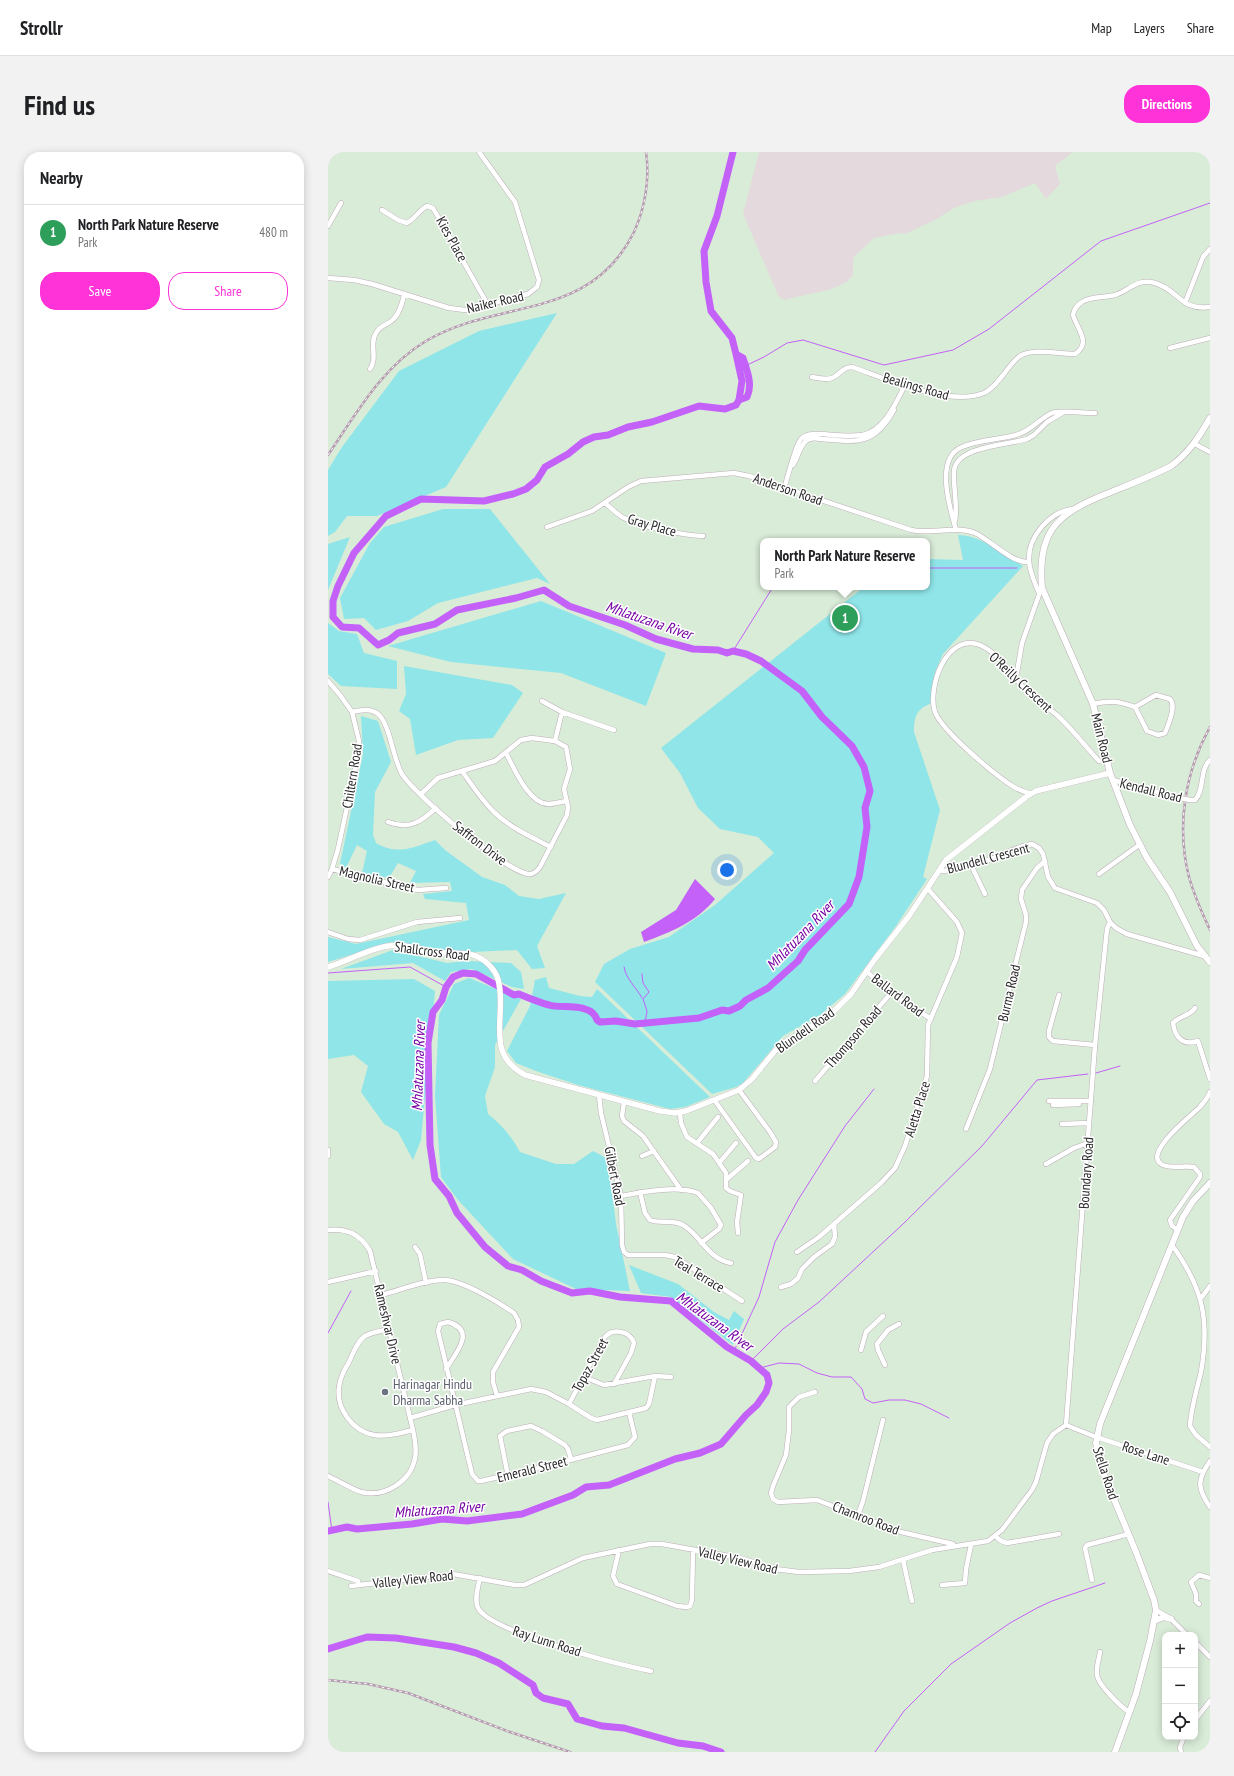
<!DOCTYPE html>
<meta charset="utf-8">
<style>
:root{--surface:#fff;--page:#f2f2f2;--text:#202124;--muted:#757577;--line:#e0e0e0;--accent:#ff33d8}
body{margin:0;font-family:"PT Sans Narrow",sans-serif;background:var(--page);color:var(--text)}
.controls{position:absolute;right:12px;bottom:12px;display:grid;overflow:hidden;border-radius:8px;box-shadow:0 2px 10px #0003}
.controls button{width:36px;height:36px;display:grid;place-items:center;padding:0;border:0;border-bottom:1px solid var(--line);background:var(--surface);color:var(--text);font:20px sans-serif}
.you{position:absolute;left:399px;top:718px;width:14px;height:14px;margin:-10px;border:3px solid #fff;border-radius:50%;background:#1a73e8;box-shadow:0 0 0 6px #1a73e833}
.badge{display:grid;place-items:center;width:26px;height:26px;border-radius:50%;background:var(--accent);color:#fff;font-size:13px;font-weight:700}
.pin{position:absolute;translate:-50% -50%;border:2px solid #fff;box-shadow:0 1px 4px #0006}
.popup{position:absolute;left:432px;top:386px;width:170px;height:52px;box-sizing:border-box;display:grid;place-content:center;border-radius:8px;background:var(--surface);filter:drop-shadow(0 1px 3px #0005);font-size:13px;white-space:nowrap;color:var(--muted)}
.popup b{font-size:15px;color:var(--text)}
.popup::after{content:'';position:absolute;left:50%;top:100%;margin-left:-8px;border:8px solid transparent;border-top-color:var(--surface)}
.list{margin:0;padding:0;list-style:none}
h2{display:flex;justify-content:space-between;align-items:center;height:52px;margin:0;padding:0 16px;font-size:17px}
h2 small{font-size:13px;font-weight:400;color:var(--muted)}
.list li{display:grid;grid-template-columns:26px 1fr auto;gap:12px;align-items:center;box-sizing:border-box;height:56px;padding:0 16px;border-top:1px solid var(--line)}
.list b{display:block;font-size:15px;white-space:nowrap}
.list p{margin:0;font-size:13px;white-space:nowrap;color:var(--muted)}
.list em{font-size:13px;font-style:normal;color:var(--muted)}
.actions{display:flex;gap:8px;padding:12px 16px}
.actions a{flex:1;padding:9px 0;border:1px solid var(--accent);border-radius:16px;text-align:center;font-size:14px;color:var(--accent)}
.actions .main{background:var(--accent);color:#fff}
.icon{flex:none;width:22px;height:22px;fill:none;stroke:currentColor;stroke-width:2;stroke-linecap:round;stroke-linejoin:round}
.map{position:relative;flex:none;width:882px;height:1600px;overflow:hidden;border-radius:16px}
header{display:flex;align-items:center;gap:24px;box-sizing:border-box;height:56px;padding:0 20px;background:var(--surface);border-bottom:1px solid var(--line)}
header strong{font-size:19px}
nav{display:flex;gap:22px;margin-inline-start:auto;font-size:14px}
.intro{display:flex;align-items:center;justify-content:space-between;box-sizing:border-box;height:96px;padding:0 24px}
h1{margin:0;font-size:28px}
.button{padding:10px 18px;border-radius:16px;background:var(--accent);color:#fff;font-size:14px;font-weight:700}
main{display:flex;gap:24px;padding:0 24px}
aside{flex:1;background:var(--surface);border-radius:16px;box-shadow:0 2px 10px #0003}
.map>svg:first-child{display:block}
.industrial{fill:#e4dadd}
.green{fill:#8fe5e8}
.water{fill:#c361f9}
.lines{fill:none;stroke-linecap:round;stroke-linejoin:round}
.stream{stroke:#c361f9;stroke-width:1}
.river{stroke:#c361f9;stroke-width:7}
.minor-casing{stroke:#beadba;stroke-width:5.5}
.tertiary-casing{stroke:#beadba;stroke-width:6}
.secondary-casing{stroke:#beadba;stroke-width:7}
.minor{stroke:#fff;stroke-width:4.5}
.tertiary{stroke:#fff;stroke-width:5.5}
.secondary{stroke:#fff;stroke-width:6}
.rail-casing{stroke:#b59baf;stroke-width:2.5}
.rail{stroke:#fff;stroke-width:1;stroke-dasharray:3;stroke-linecap:butt}
.minor-bridge-casing{stroke:#beadba;stroke-width:5.5;stroke-linecap:butt}
.minor-bridge{stroke:#fff;stroke-width:4.5}
.worship-dot{fill:#6b7280;stroke:#fff;stroke-width:1.5}
.labels{text-anchor:middle;dominant-baseline:central;stroke-width:3;stroke-linejoin:round;paint-order:stroke}
.street-label{font-size:14px;fill:#282828;stroke:#fff}
.worship-label{font-size:14px;fill:#5b616d;stroke:#fff;text-anchor:start}
.water-label{font-size:15px;font-style:italic;fill:#7602a3;stroke:#fff}
</style>
<header>
<strong>Strollr</strong>
<nav><a>Map</a><a>Layers</a><a>Share</a></nav>
</header>
<div class="intro"><h1>Find us</h1><a class="button">Directions</a></div>
<main>
<aside>
<h2>Nearby<small></small></h2>
<ul class="list">
<li><span class="badge" style="background:#2e9e5b">1</span><div><b>North Park Nature Reserve</b><p>Park</p></div><em>480 m</em></li>
</ul>
<div class="actions"><a class="main">Save</a><a>Share</a></div>
</aside>
<div class="map">
<svg width="882" height="1600" viewBox="0 0 882 1600">
<rect width="100%" height="100%" fill="#d9ecd8"/>
<path class="industrial" d="M 431,0 L 745,0 L 727,14 L 732,32 L 718,47 L 707,31 L 674,45 L 647,49 L 628,55 L 607,68 L 577,82 L 573,81 L 546,86 L 525,106 L 525,123 L 519,130 L 504,137 L 455,148 L 450,143 L 415,62 Z"/>
<path class="green" d="M 229,161 L 118,335 L 49,364 L 19,364 L 7,380 L 0,384 L 0,318 L 14,295 L 71,219 L 151,179 Z
M 115,357 L 162,357 L 222,432 L 209,426 L 110,451 L 80,469 L 48,478 L 36,466 L 16,467 L 12,446 L 42,391 L 56,375 Z
M 630,383 C 653,383 675,402 695,414 L 615,502 L 607,520 L 602,552 C 588,557 586,566 586,580 L 612,658 L 595,725 L 599,727 L 568,774 L 517,842 L 492,863 L 455,884 L 415,931 L 408,935 L 384,942 L 267,830 L 276,812 L 302,797 L 341,785 L 387,753 L 446,701 L 430,685 L 392,677 L 370,656 L 352,621 L 333,596 L 536,435 L 599,435 L 599,407 L 635,408 Z
M 22,385 L 0,438 L 0,392 Z
M 213,449 L 338,501 L 318,554 L 233,521 L 123,510 L 60,494 Z
M 0,471 L 11,479 L 29,482 L 36,501 L 69,509 L 69,537 L 13,534 L 0,522 Z
M 76,514 L 184,533 L 195,541 L 165,586 L 130,588 L 88,603 L 82,567 L 71,559 L 78,542 Z
M 33,564 L 50,569 L 63,610 L 47,640 L 45,683 L 48,691 C 70,704 86,695 107,688 L 117,698 L 154,725 L 177,733 L 191,744 L 211,747 L 238,741 L 209,794 L 217,816 L 204,817 L 189,798 L 144,800 L 101,798 L 64,790 L 0,810 L 0,785 L 28,792 L 141,768 L 138,751 L 97,747 L 95,742 L 124,739 L 122,730 L 82,731 L 88,719 L 70,711 L 61,726 L 34,721 L 39,699 L 29,693 L 18,716 L 12,712 L 35,602 Z
M 65,798 L 119,811 L 139,809 L 183,811 L 193,820 L 196,837 L 184,835 L 144,817 L 123,820 L 117,829 L 85,811 L 13,817 Z
M 218,825 L 221,836 L 252,844 L 264,845 L 269,837 L 382,945 L 357,955 L 342,957 L 250,933 L 208,919 L 188,911 L 179,899 L 202,854 L 207,828 Z
M 141,826 L 193,847 L 167,893 L 167,915 L 157,944 L 160,962 C 174,973 184,985 192,1000 L 228,1012 L 246,1012 L 265,999 L 280,1007 L 288,1072 L 302,1139 L 248,1137 L 185,1107 L 130,1048 L 113,1025 L 107,944 L 111,863 L 126,832 Z
M 86,827 L 107,839 L 93,988 L 85,1008 L 70,980 L 56,972 L 33,940 L 40,914 L 26,903 L 0,907 L 0,829 Z
M 301,1113 L 350,1132 L 386,1160 L 401,1168 L 406,1159 L 416,1167 L 405,1193 L 343,1145 L 313,1141 Z"/>
<path class="water" d="M 367,727 L 387,747 C 370,769 341,781 316,790 L 313,780 L 348,758 Z"/>
<g class="lines">
<path class="stream" d="M 417,214 L 436,205 L 459,191 L 475,188 L 556,213 L 625,198 L 661,177 L 773,89 L 882,51
M 599,416 L 689,416
M 405,499 L 445,435
M 296,815 C 298,827 308,835 314,846
M 0,821 L 82,815 L 118,835
M 314,822 L 315,831 L 321,840 L 315,847 L 319,859 L 317,871
M 768,921 L 792,914
M 0,1181 L 23,1139
M 406,1199 L 431,1145 L 447,1090 L 470,1048 L 517,974 L 546,937
M 423,1209 L 455,1177 L 491,1150 L 575,1072 L 654,994 L 709,928 L 760,922
M 432,1216 L 451,1211 L 471,1212 L 489,1221 L 504,1225 L 523,1225 L 534,1237 L 537,1247 L 545,1251 L 561,1248 L 577,1248 L 593,1252 L 621,1266
M 0,1350 L 4,1379
M 547,1600 L 576,1559 L 623,1512 L 682,1471 L 709,1456 L 724,1449 L 777,1431"/>
<path class="river" d="M 408,202 L 414,229 L 411,248
M 0,1379 L 19,1375 L 29,1377 L 84,1372 L 114,1367 L 139,1369 L 194,1362 L 245,1343 L 258,1335 L 281,1333 L 347,1307 L 372,1301 L 393,1292 L 418,1263 L 429,1253 L 438,1240 L 441,1231 L 439,1223 L 423,1209 L 399,1195 L 343,1149 L 292,1145 L 262,1139 L 244,1141 L 213,1129 L 194,1118 L 180,1114 L 157,1095 L 129,1061 L 121,1044 L 107,1027 L 102,993 L 100,891 L 105,860 L 114,848 L 118,835 L 125,825 L 135,821 L 148,822 L 186,843 L 191,842 C 201,846 210,850 221,853 C 234,857 264,850 269,868 L 272,870 L 288,869 L 307,872 L 371,866 L 394,858 L 401,859 L 412,854 L 418,848 L 440,836 L 470,809 L 477,798 L 521,752 L 531,725 L 539,675 L 537,656 L 542,639 L 536,615 L 524,594 L 494,565 L 474,539 L 433,509 L 418,502 L 405,499 L 399,501 L 390,498 L 365,497 L 328,487 L 297,473 L 241,454 L 216,438 L 188,446 L 129,458 L 107,472 L 70,481 L 61,488 L 50,493 L 31,476 L 14,475 L 5,465 L 5,449 L 10,434 L 26,401 L 58,364 L 93,347 L 156,349 L 185,342 L 198,337 L 209,328 L 217,315 L 240,302 L 255,290 L 266,285 L 280,283 L 300,275 L 324,270 L 371,254 L 397,257 L 408,253 L 411,248 L 419,245 C 425,233 419,218 415,206 L 408,202 L 404,186 L 383,159 L 378,130 L 376,99 L 389,64 L 405,0
M 0,1497 L 39,1485 L 68,1486 L 126,1495 L 148,1501 L 171,1511 L 205,1533 L 208,1541 L 215,1546 L 240,1552 L 249,1567 L 274,1574 L 296,1576 L 350,1591 L 375,1594 L 393,1600"/>
<defs>
<path id="minor" d="M 54,58 L 70,68 L 79,71 C 87,67 91,58 99,54 L 105,56 L 160,153
M 0,74 L 13,51
M 0,126 L 26,128 L 44,132 L 121,156 L 137,158 L 147,156 L 200,142 L 209,135 L 211,128 L 187,50 L 151,0
M 857,151 L 875,105 L 882,97
M 842,196 L 882,186
M 42,217 C 50,206 41,191 48,181 C 51,175 57,173 62,170 C 71,164 74,152 76,143
M 484,225 C 490,226 498,228 504,226 C 512,223 514,215 524,215 C 559,227 621,255 656,241 C 665,237 670,229 676,222 C 681,215 686,208 692,204 C 705,196 732,202 747,202 C 764,191 749,177 745,163 C 746,157 749,153 754,150 C 763,144 776,146 787,143 C 802,138 809,126 827,131 C 851,138 852,159 882,155
M 867,292 L 882,300
M 465,313 C 470,306 471,295 478,289 C 482,285 488,286 493,287 C 530,290 546,294 566,258
M 456,336 C 460,326 467,293 473,287 C 479,281 487,282 494,282 C 507,283 521,285 534,283 C 556,279 568,251 577,233
M 277,351 C 283,356 288,361 294,365 C 313,375 354,383 375,384
M 627,369 C 630,353 625,336 626,319 C 628,294 680,293 699,287 L 706,283 L 719,270 L 736,260
M 219,375 L 264,359 L 300,335 L 313,329 L 406,321 L 421,324 L 583,378 C 605,383 627,373 647,381 C 662,388 685,412 701,410
M 628,378 C 622,356 606,306 634,295 C 652,287 673,288 691,282 C 704,278 712,266 724,261 C 732,258 756,261 767,261
M 711,441 C 707,431 701,419 701,408 C 700,384 722,360 744,357
M 688,526 L 694,491 L 712,440
M 0,529 L 12,543 L 24,560 L 31,589 L 29,609 L 10,697 L 4,717 L 0,725
M 214,549 L 234,560 L 286,578
M 765,552 C 784,548 789,549 807,555 L 819,579 L 830,583 L 837,581 C 840,573 849,554 842,547 L 828,543 L 807,555
M 24,560 C 33,558 43,556 50,562 C 62,572 65,607 74,622 C 86,642 176,718 200,722 C 205,723 209,719 212,715 L 239,663 L 240,655 L 236,637 L 242,617 L 238,595 L 227,589 L 204,586 L 193,588 L 167,609 L 110,626 L 93,642
M 227,589 L 234,560
M 178,601 C 186,616 200,651 220,652 C 226,652 232,650 238,649
M 134,619 C 144,633 154,649 167,661 C 183,676 203,685 223,695
M 785,628 L 852,646
M 703,642 C 697,640 691,638 686,635 C 668,624 614,579 607,560 C 599,536 618,480 652,493 C 673,502 685,527 701,541 C 710,550 721,556 730,564 C 745,578 757,594 771,609
M 862,648 L 867,648 C 877,638 871,618 882,608
M 60,670 C 81,678 93,670 108,656
M 643,713 L 657,742
M 4,717 L 79,736 L 90,738 L 118,736
M 611,718 L 616,719 L 653,711 L 692,695 L 704,692 L 711,696 L 715,702 L 720,725 L 727,736 L 769,751 L 776,758 L 782,770 L 788,776 L 799,782 L 876,804
M 771,722 L 811,693
M 0,780 L 20,787 L 32,788 L 89,770 L 132,766
M 538,819 L 563,841 L 603,867
M 731,843 L 721,879 L 721,885 L 725,889 L 767,893
M 867,856 C 862,864 851,864 845,871 C 847,886 855,894 870,889 L 882,927
M 487,929 L 563,841
M 271,943 L 273,961 L 293,1044 L 294,1093 L 296,1100 L 300,1103 L 337,1103 L 347,1105 L 414,1149
M 387,949 L 428,1006 L 431,1007 L 447,995 L 448,990 L 442,980 L 411,938
M 721,949 L 763,949
M 296,950 L 294,964 L 296,969 L 315,984 L 353,1038
M 725,953 L 751,952
M 352,961 L 353,971 L 359,985 L 385,1002 L 398,1021 L 398,1036 L 402,1039 L 413,1043 L 409,1070 L 410,1081
M 734,972 L 761,971
M 638,977 L 662,917 L 688,810 L 698,770 L 698,763 L 693,747 L 694,738 L 709,716 L 717,709
M 369,991 L 390,965
M 0,998 L 0,1004
M 314,1004 L 326,999
M 391,1011 L 408,991
M 718,1012 L 746,996 L 760,991
M 398,1028 L 420,1009
M 312,1040 L 317,1061 L 322,1068 C 332,1072 345,1067 355,1073 C 372,1082 379,1107 403,1111
M 293,1044 C 314,1040 350,1033 370,1041 L 383,1056 L 393,1073 L 391,1077 L 373,1091
M 0,1078 C 19,1076 32,1082 42,1099 L 85,1278 C 87,1288 89,1297 87,1306 C 83,1329 57,1346 33,1340 C 22,1336 11,1329 0,1324
M 850,1078 L 844,1074 L 842,1068 L 872,1025 L 872,1022 L 866,1015 C 856,1013 845,1017 835,1013 C 812,1003 865,962 872,955 C 876,950 880,946 882,940
M 844,1093 C 875,1136 882,1168 873,1220 C 869,1237 863,1256 862,1274 L 868,1283 L 882,1295
M 87,1095 L 92,1102 L 98,1131
M 469,1100 L 491,1085 L 553,1031 L 567,1016 L 577,994 L 599,924 L 600,873 L 629,805 L 634,781 L 629,770 L 600,737
M 0,1130 L 48,1119
M 453,1135 L 463,1132 L 470,1126 L 474,1117 L 486,1105 L 504,1092 L 507,1085 L 506,1072
M 53,1143 C 73,1138 96,1128 116,1128 C 134,1128 170,1150 186,1161 L 190,1168 L 191,1175 L 165,1220 L 165,1230 L 169,1244
M 874,1145 L 882,1134
M 61,1177 C 53,1179 44,1180 37,1184 C 29,1189 25,1202 21,1210 C 16,1218 12,1226 11,1235 C 8,1256 24,1279 46,1283 C 59,1285 73,1281 85,1278
M 533,1198 L 538,1180 L 555,1164
M 557,1213 L 550,1198 L 549,1192 L 560,1178 L 571,1172
M 118,1217 C 128,1201 149,1178 120,1170 L 112,1172 L 110,1179 L 144,1322 L 150,1329 L 153,1329 L 219,1314 L 300,1293 L 307,1285 L 301,1260
M 256,1225 L 276,1233 L 327,1224 L 343,1225
M 487,1240 L 471,1245 L 461,1255 L 461,1278 L 458,1303 L 445,1334 L 443,1341 L 445,1347 L 450,1350 L 489,1348 L 573,1380 L 625,1392
M 241,1252 L 276,1186 C 284,1175 302,1179 306,1191 L 303,1201 L 286,1232
M 82,1266 L 127,1253 L 203,1237 L 218,1240 L 241,1252 L 263,1266 L 269,1268 L 318,1256 L 321,1252 L 327,1224
M 738,1273 L 767,893 L 779,777 L 782,770
M 738,1273 L 768,1285 L 875,1320
M 882,1309 C 869,1328 869,1336 882,1355
M 180,1324 L 172,1284 L 179,1279 L 203,1274 L 214,1279 L 237,1293 L 240,1297 L 243,1307
M 530,1363 L 535,1349 L 555,1268
M 667,1384 L 673,1389 L 679,1391 L 731,1382
M 291,1398 L 285,1424 L 289,1432 L 349,1454 L 359,1455 L 362,1454 L 364,1448 L 365,1398
M 575,1408 L 584,1449
M 0,1419 L 30,1429 L 31,1433
M 152,1426 C 150,1435 146,1448 150,1456 C 162,1480 293,1513 323,1519
M 764,1428 L 757,1396 L 759,1393 L 801,1382
M 614,1433 L 637,1431 L 638,1417 L 643,1393
M 23,1434 L 125,1422 L 187,1433 L 196,1433 L 255,1406 L 322,1392 L 334,1392 L 412,1406 L 447,1417 L 471,1420 L 521,1419 L 551,1415 L 604,1398 L 660,1389 L 674,1378 L 704,1338 L 708,1330 L 719,1291 L 725,1282 L 738,1273
M 871,1452 L 868,1449 L 868,1442 L 863,1430 L 871,1423 L 882,1426
M 828,1458 L 843,1467 L 859,1483
M 867,1490 L 882,1505
M 772,1500 C 771,1507 768,1515 769,1522 C 769,1532 793,1555 801,1560
M 867,1568 L 882,1549
M 853,1600 L 852,1595 L 856,1585"/>
<path id="tertiary" d="M 0,815 C 20,809 40,797 60,794 C 79,791 98,800 117,801 C 128,802 141,800 150,805 C 159,809 167,818 170,827 C 180,863 155,901 197,923 L 332,959 L 347,961 L 358,959 L 411,938 L 424,927 L 451,894 L 492,869 L 507,858 L 523,842 L 547,807 L 581,764 L 618,708 L 698,645 L 708,639 L 782,621"/>
<path id="secondary" d="M 882,266 C 871,285 861,301 843,314 C 822,325 800,333 778,342 C 728,362 709,380 714,436 L 765,552 L 782,621 L 802,673 L 819,706 L 842,740 L 869,794 L 882,810
M 826,1469 L 836,1465 L 843,1467
M 787,1600 L 808,1542 L 822,1489 L 828,1458 L 826,1448 L 808,1400 L 776,1323 L 768,1291 L 772,1272 L 855,1065 L 865,1049 L 882,1031"/>
</defs>
<use href="#minor" class="minor-casing"/>
<use href="#tertiary" class="tertiary-casing"/>
<use href="#secondary" class="secondary-casing"/>
<use href="#minor" class="minor"/>
<use href="#tertiary" class="tertiary"/>
<use href="#secondary" class="secondary"/>
<defs>
<path id="rail" d="M 0,303 C 28,262 54,215 98,189 C 170,146 262,170 306,80 C 317,56 322,27 318,0
M 882,575 C 857,620 848,674 861,725 C 866,743 874,761 882,778
M 0,1528 L 40,1532 L 80,1541 L 182,1580 L 242,1600"/>
</defs>
<use href="#rail" class="rail-casing"/>
<use href="#rail" class="rail"/>
<defs>
<path id="minor-bridge" d="M 852,646 L 862,648"/>
</defs>
<use href="#minor-bridge" class="minor-bridge-casing"/>
<use href="#minor-bridge" class="minor-bridge"/>
</g>
<circle class="worship-dot" cx="57" cy="1240" r="4"/>
<g class="labels">
<g class="street-label">
<text transform="translate(124 87) rotate(61)">Kies Place</text>
<text transform="translate(167 150) rotate(-13)">Naiker Road</text>
<text transform="translate(588 234) rotate(16)">Bealings Road</text>
<text transform="translate(460 337) rotate(19)">Anderson Road</text>
<text transform="translate(324 373) rotate(16)">Gray Place</text>
<text transform="translate(693 530) rotate(43)">O'Reilly Crescent</text>
<text transform="translate(774 586) rotate(76)">Main Road</text>
<text transform="translate(24 624) rotate(-81)">Chiltern Road</text>
<text transform="translate(823 638) rotate(14)">Kendall Road</text>
<text transform="translate(152 691) rotate(37)">Saffron Drive</text>
<text transform="translate(660 706) rotate(-15)">Blundell Crescent</text>
<text transform="translate(49 727) rotate(13)">Magnolia Street</text>
<text transform="translate(104 799) rotate(7)">Shallcross Road</text>
<text transform="translate(681 841) rotate(-77)">Burma Road</text>
<text transform="translate(570 843) rotate(37)">Ballard Road</text>
<text transform="translate(477 878) rotate(-35)">Blundell Road</text>
<text transform="translate(525 885) rotate(-49)">Thompson Road</text>
<text transform="translate(589 957) rotate(-73)">Aletta Place</text>
<text transform="translate(758 1021) rotate(-86)">Boundary Road</text>
<text transform="translate(287 1024) rotate(79)">Gilbert Road</text>
<text transform="translate(371 1122) rotate(31)">Teal Terrace</text>
<text transform="translate(60 1172) rotate(77)">Rameshvar Drive</text>
<text transform="translate(262 1213) rotate(-61)">Topaz Street</text>
<text transform="translate(818 1301) rotate(18)">Rose Lane</text>
<text transform="translate(204 1317) rotate(-14)">Emerald Street</text>
<text transform="translate(778 1321) rotate(72)">Stella Road</text>
<text transform="translate(538 1366) rotate(21)">Chamroo Road</text>
<text transform="translate(410 1408) rotate(13)">Valley View Road</text>
<text transform="translate(85 1427) rotate(-6)">Valley View Road</text>
<text transform="translate(219 1489) rotate(18)">Ray Lunn Road</text>
</g>
<g class="worship-label">
<text x="65" y="1232">Harinagar Hindu<tspan x="65" dy="16">Dharma Sabha</tspan></text>
</g>
<g class="water-label">
<text transform="translate(321 468) rotate(19)">Mhlatuzana River</text>
<text transform="translate(472 783) rotate(-46)">Mhlatuzana River</text>
<text transform="translate(90 914) rotate(-88)">Mhlatuzana River</text>
<text transform="translate(387 1169) rotate(36)">Mhlatuzana River</text>
<text transform="translate(111 1357) rotate(-4)">Mhlatuzana River</text>
</g>
</g>
</svg>
<div class="controls">
<button>+</button>
<button>−</button>
<button><svg class="icon" aria-label="locate" viewBox="0 0 24 24"><circle cx="12" cy="12" r="6"/><path d="M12 2v4M12 18v4M2 12h4M18 12h4"/></svg></button>
</div>
<div class="you"></div>
<div class="pin badge" style="left:517px;top:466px;background:#2e9e5b">1</div>
<div class="popup"><b>North Park Nature Reserve</b>Park</div>
</div>
</main>
